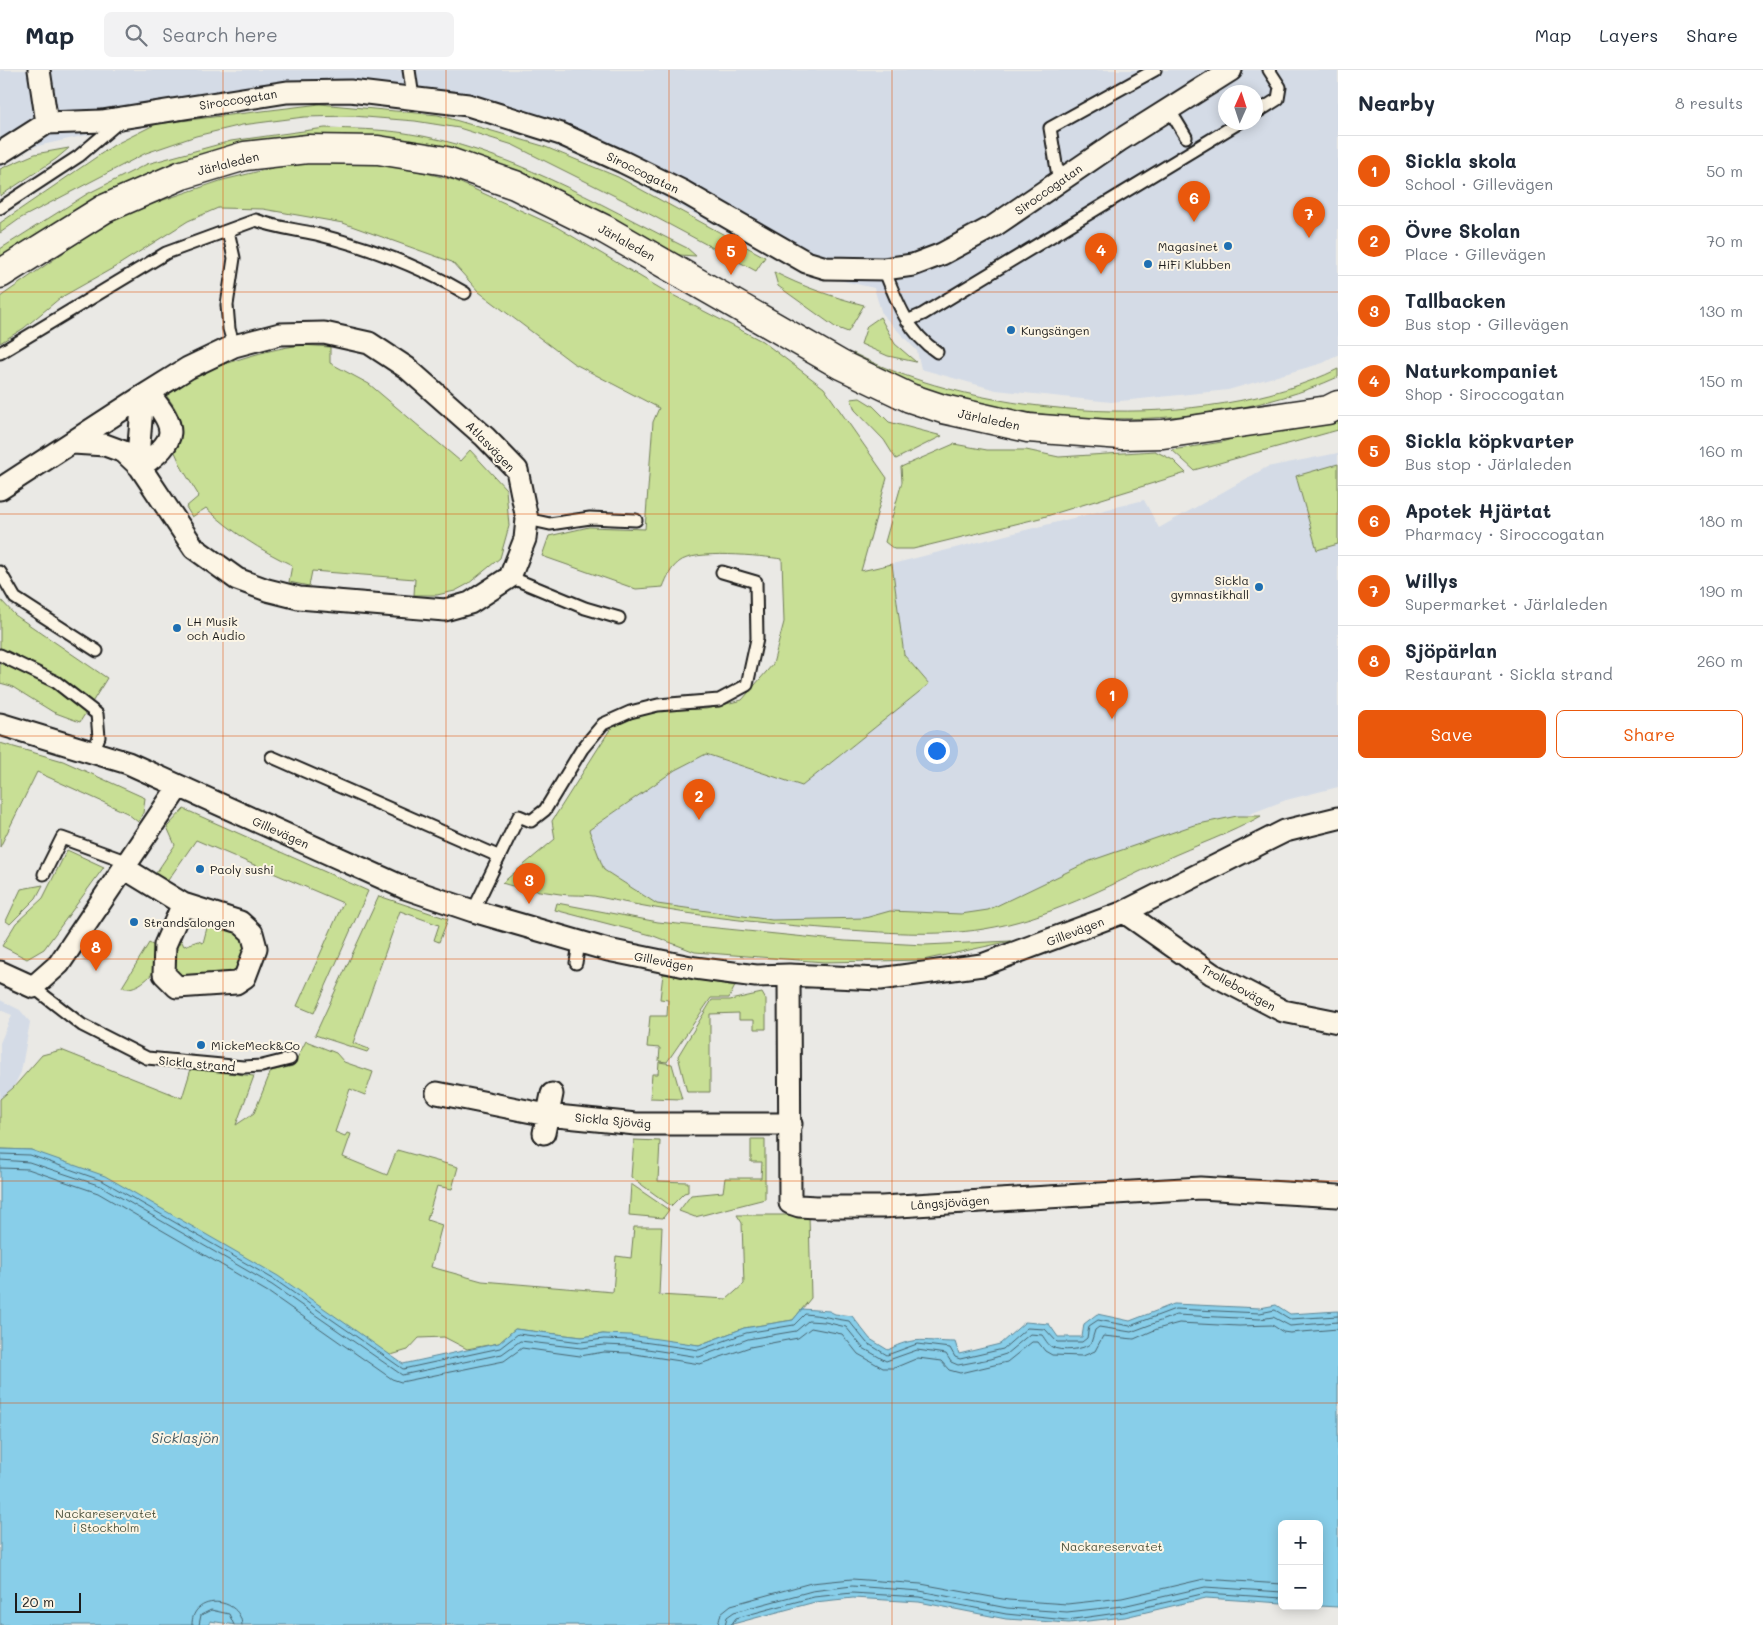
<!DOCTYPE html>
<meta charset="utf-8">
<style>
:root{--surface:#fff;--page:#f2f2f3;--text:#1f2937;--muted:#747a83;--line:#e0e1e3;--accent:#ea580c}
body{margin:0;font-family:Mali,sans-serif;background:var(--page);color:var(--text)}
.controls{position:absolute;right:15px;bottom:15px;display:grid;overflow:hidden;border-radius:8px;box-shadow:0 2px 12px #0003}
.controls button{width:45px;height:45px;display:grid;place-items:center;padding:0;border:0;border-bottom:1px solid var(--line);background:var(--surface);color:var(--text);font:25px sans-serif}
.compass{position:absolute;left:1218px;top:15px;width:45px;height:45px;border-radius:50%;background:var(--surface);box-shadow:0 2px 12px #0003;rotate:3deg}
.scale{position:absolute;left:15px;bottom:12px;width:66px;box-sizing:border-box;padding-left:5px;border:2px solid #1c1c1c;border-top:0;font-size:14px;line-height:18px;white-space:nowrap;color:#1c1c1c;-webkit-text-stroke:4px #fcf5e5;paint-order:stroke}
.you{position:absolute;left:936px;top:680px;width:18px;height:18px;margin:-12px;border:4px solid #fff;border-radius:50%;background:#1a73e8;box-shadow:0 0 0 8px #1a73e833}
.badge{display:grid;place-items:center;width:32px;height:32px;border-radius:50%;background:var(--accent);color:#fff;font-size:16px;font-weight:700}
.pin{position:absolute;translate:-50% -41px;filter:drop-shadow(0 1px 2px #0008)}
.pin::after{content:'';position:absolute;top:26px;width:18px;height:15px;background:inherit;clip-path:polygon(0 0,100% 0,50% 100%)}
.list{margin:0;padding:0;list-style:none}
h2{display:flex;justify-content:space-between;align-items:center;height:65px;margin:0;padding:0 20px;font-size:21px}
h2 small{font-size:16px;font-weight:400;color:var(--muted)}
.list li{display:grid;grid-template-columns:32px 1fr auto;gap:15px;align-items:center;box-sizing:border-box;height:70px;padding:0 20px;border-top:1px solid var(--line)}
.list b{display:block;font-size:19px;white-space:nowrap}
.list p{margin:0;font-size:16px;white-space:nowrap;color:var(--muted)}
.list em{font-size:16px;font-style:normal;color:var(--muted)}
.actions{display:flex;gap:10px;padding:15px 20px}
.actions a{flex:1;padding:11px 0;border:1px solid var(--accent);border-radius:8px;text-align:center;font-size:18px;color:var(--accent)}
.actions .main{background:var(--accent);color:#fff}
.icon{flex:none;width:28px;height:28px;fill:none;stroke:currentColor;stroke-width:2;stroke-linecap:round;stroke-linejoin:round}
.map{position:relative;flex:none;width:1338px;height:1555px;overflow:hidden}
header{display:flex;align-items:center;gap:30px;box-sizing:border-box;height:70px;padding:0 25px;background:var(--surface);border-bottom:1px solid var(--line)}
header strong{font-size:24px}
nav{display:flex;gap:28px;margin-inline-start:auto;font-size:18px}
.search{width:350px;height:45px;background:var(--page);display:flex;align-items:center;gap:12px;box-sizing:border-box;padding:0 18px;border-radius:8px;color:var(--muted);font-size:19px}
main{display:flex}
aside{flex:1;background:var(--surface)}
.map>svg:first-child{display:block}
.built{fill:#d4dbe6;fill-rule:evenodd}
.green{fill:#c8df95;stroke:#727e58}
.water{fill:#88cee9;stroke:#5d8797}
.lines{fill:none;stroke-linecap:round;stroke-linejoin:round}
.shore{stroke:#47636e;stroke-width:1}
.service-casing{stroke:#1c1c1c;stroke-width:15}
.minor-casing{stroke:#1c1c1c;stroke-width:25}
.secondary-casing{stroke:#1c1c1c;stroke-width:31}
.service{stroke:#fcf5e5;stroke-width:11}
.minor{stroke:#fcf5e5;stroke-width:21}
.secondary{stroke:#fcf5e5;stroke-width:28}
.grid{fill:none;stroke:#de560d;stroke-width:1;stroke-opacity:0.55}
.poi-dot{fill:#1f6fb2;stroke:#fcf5e5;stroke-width:2}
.labels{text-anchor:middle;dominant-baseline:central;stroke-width:4;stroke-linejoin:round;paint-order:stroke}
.street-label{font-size:12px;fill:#1c1c1c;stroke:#fcf5e5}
.poi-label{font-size:12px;fill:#1c1c1c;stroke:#fcf5e5;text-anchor:start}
.park-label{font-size:12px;fill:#505640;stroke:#fcf5e5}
.water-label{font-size:14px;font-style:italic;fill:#425a64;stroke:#fcf5e5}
</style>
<header>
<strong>Map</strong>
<div class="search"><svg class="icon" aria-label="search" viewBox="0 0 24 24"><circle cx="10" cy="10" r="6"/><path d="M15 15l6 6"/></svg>Search here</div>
<nav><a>Map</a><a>Layers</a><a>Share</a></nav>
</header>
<main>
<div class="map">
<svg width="1338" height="1555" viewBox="0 0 1338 1555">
<rect width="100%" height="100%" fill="#eae9e5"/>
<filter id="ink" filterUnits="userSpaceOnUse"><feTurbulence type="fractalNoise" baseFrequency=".02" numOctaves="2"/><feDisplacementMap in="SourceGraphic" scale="10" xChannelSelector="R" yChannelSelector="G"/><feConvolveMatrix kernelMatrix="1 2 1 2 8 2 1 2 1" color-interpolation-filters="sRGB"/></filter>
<g filter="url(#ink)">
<path class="built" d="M 0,0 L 1338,0 L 1338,285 L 1323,293 L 1228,320 L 1111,332 L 996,320 L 921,299 L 917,281 L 882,244 L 874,218 L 826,207 L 736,166 L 609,98 L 544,71 L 445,41 L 349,30 L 318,29 L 154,50 L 33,77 L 0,97 ZM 1226,22 L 1256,22 L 1256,52 L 1226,52 Z
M 1338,383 L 1338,717 L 1286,730 L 1109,799 L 984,852 L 772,850 L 657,834 L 603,800 L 589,760 L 675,700 L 706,684 L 802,716 L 929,614 L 904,585 L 892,494 L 1144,430 L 1159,458 L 1267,397 Z
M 0,930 L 20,940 L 30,952 L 21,1002 L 13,1018 L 0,1029 L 0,973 L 12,945 L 0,940 Z"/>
<path class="green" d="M 320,34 L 438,45 L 543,76 L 618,107 L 765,187 L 756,201 L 629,133 L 513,75 L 459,58 L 415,51 L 353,46 L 304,47 L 242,55 L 196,66 L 146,83 L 21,148 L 0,163 L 0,153 L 114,75 L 156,54 Z
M 325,58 C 352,59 379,59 405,63 C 507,78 596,133 687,178 L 696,186 L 679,185 L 659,177 L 527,105 L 455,80 L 398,68 L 329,65 L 262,73 L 201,86 L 141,107 L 80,138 L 0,190 L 0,179 L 87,124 L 147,94 L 231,71 Z
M 69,78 L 56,89 L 0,126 L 0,99 L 35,84 Z
M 347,90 L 389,94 L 454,110 L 555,156 L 663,220 L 762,271 L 824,318 L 887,408 L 861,501 L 892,494 L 904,585 L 929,614 L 802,716 L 706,684 L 675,700 L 589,760 L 604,800 L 657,834 L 772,850 L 865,848 L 890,841 L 961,844 L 988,840 L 1090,791 L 1194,755 L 1237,746 L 1261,746 C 1230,764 1196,775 1164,790 C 1107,817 1047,849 984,859 C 934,867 883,862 834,859 C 755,853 676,844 599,827 C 586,824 573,826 560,824 C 541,821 520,819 502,813 L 555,769 L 552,751 L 611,658 L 642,641 L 706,639 L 742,630 L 773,594 L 784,552 L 782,489 C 762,486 694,479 679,492 C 671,498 667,507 663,517 L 636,519 L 542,486 L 549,466 L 589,457 L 645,459 L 653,352 L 659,338 L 573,293 L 479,222 L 452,192 L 343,153 L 263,139 L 218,138 L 188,151 L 115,197 L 60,228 L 24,258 L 0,273 L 0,227 L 116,146 L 223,110 L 289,94 Z
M 774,202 C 803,217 833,227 864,235 L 848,262 L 835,257 L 778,216 Z
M 880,247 L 895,274 L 916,292 L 888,286 L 861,274 L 867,256 Z
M 302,275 L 330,277 L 330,293 L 369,314 L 460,391 L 470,380 L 506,419 L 509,456 L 500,488 L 468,514 L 455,521 L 437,525 L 414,525 L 415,509 L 312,501 L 309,516 L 289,512 L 292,495 C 260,480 232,462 206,438 L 192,447 L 186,437 L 199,426 L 182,398 L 175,382 C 185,358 182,346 166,325 C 192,300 266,279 302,275 Z
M 853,283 C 983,350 1205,364 1338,299 L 1338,307 C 1200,370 991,359 856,292 Z
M 860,328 L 873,336 L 889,352 L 942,366 L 896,389 L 884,370 L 855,340 L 851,329 Z
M 1338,348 L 1338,360 L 1194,400 L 1172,380 L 1222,372 L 1284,353 Z
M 954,374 L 987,380 L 1026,380 L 1059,387 L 1155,381 L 1173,390 L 1186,403 L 1040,448 L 913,479 L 894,479 L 885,472 L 902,412 L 901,397 Z
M 1338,394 L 1338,474 L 1317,480 L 1296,406 Z
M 0,529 L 15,545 L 107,608 L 80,652 L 53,642 L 11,616 L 0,613 Z
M 0,673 L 63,691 L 145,728 L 143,743 L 138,752 L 127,743 L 37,702 L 0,777 Z
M 184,739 L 368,821 L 314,943 L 297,936 L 343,833 L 196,770 L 164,816 L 152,809 L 175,775 L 167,757 Z
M 67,780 L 104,797 L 44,879 L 27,889 L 2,876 L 16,853 L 43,828 Z
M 43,815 L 36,828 L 10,854 L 6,851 L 21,819 Z
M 379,826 L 448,849 L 439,872 L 434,870 L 439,855 L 400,841 L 353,973 L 369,979 L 367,982 L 315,965 Z
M 557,833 L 658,852 L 845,871 L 925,875 L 1011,871 L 923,890 L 824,892 L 695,882 L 651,865 L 555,840 Z
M 215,850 L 241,861 L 248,876 L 245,892 L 230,907 L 194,911 L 174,904 L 174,880 L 179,870 L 181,870 L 184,876 L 198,871 L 203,873 L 208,854 Z
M 149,873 L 160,879 C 159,884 158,890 157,895 C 153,907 134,922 122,917 Z
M 663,904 L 735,916 L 729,928 L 711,928 L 667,992 L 659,991 L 660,978 L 647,977 L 650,946 L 667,946 L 668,930 L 660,929 Z
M 762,923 L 766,930 L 766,959 L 754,959 L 754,950 L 739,950 L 739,943 L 710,944 L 710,1022 L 687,1022 L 678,986 L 712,930 L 730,930 Z
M 306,971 L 336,983 L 344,992 L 373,1002 L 365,1025 L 350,1019 L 335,1062 L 345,1066 L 347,1063 L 351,1064 L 343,1087 L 387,1105 L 397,1080 L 458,1097 L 452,1119 L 437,1116 L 427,1150 L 442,1155 L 431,1197 L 482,1211 L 613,1222 L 616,1186 L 631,1188 L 634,1157 L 662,1157 L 659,1225 L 727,1229 L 744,1214 L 742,1153 L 737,1145 L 809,1145 L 811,1228 L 793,1250 L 744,1258 L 699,1275 L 603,1264 L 582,1267 L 515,1259 L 499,1273 L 467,1279 L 444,1267 L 419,1268 L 408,1280 L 381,1288 L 31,1080 L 0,1079 L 0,1029 L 13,1018 L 42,985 L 61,980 L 182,1028 L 191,999 L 254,1006 L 236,1055 L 254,1043 L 271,1001 L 293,996 Z
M 659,992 L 672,994 L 682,1029 L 650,1028 L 652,1004 L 658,1004 Z
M 751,1069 L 765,1069 L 765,1129 L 695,1147 L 679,1141 L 691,1125 L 723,1122 L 725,1108 L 761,1108 L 762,1092 L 751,1092 Z
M 634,1070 L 660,1071 L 658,1111 L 688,1112 L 688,1122 L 684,1123 L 671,1136 L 631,1107 Z
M 631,1114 L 669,1140 L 663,1148 L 629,1145 Z"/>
<path class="water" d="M 0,1079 L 31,1080 L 105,1106 L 278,1206 L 403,1294 L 499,1273 L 515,1259 L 582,1267 L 603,1264 L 630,1265 L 699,1275 L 744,1258 L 793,1250 L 802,1239 L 829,1241 L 835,1244 L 852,1246 L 870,1269 L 888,1280 C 915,1265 926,1272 955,1272 L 959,1284 L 1000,1274 L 1025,1252 L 1049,1254 L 1058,1267 L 1082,1267 L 1084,1254 L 1097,1244 L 1130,1251 L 1174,1234 L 1260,1238 L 1276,1235 L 1290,1244 L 1338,1241 L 1338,1537 L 1319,1536 L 1319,1454 L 1282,1454 L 1282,1533 L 1206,1528 L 1125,1547 L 1069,1553 L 1006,1549 L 919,1532 L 853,1528 L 815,1532 L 729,1555 L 236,1555 L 210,1551 L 210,1555 L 0,1555 Z"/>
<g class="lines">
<path class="shore" d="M 0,1084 L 30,1085 L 103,1111 L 275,1210 L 403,1299 L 500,1278 L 518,1264 L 581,1272 L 604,1269 L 629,1270 L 699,1280 L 746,1263 L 794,1255 L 805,1244 C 821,1245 834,1249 849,1251 L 867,1273 L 887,1285 L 917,1274 L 950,1278 L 955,1287 L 960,1289 L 1003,1279 L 1027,1258 L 1045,1259 L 1057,1272 L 1082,1272 L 1087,1268 L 1089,1256 L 1098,1250 L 1130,1256 L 1175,1239 L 1260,1243 L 1275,1240 L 1290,1249 L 1338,1246
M 0,1090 L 29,1092 L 101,1116 L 272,1215 L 402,1305 L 502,1284 L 520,1271 L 581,1278 L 604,1275 L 628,1276 L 699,1287 L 748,1269 L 796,1261 L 808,1251 L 825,1252 L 846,1257 L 863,1278 L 886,1291 L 917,1280 L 946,1284 L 951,1292 L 958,1295 L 990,1289 L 1006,1284 L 1030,1264 L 1042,1265 C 1045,1269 1048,1275 1052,1277 C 1061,1282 1084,1280 1091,1273 L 1095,1260 L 1099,1257 L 1131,1262 L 1176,1245 L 1260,1249 L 1273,1247 L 1290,1256 L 1338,1252
M 0,1098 L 28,1099 L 98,1123 L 268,1222 L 392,1309 L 401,1312 L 504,1291 L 522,1278 L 580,1286 L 604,1282 L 628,1283 L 700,1294 L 750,1277 L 798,1268 L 811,1258 L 842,1264 L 858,1284 L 883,1298 L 894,1298 L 918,1288 L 941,1291 L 949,1300 L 960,1303 L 1007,1292 L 1032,1272 L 1038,1272 L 1045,1281 L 1052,1285 L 1083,1286 L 1095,1281 L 1103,1266 L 1134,1269 L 1157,1259 L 1179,1253 L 1239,1256 L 1272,1255 L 1283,1262 L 1290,1263 L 1338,1259
M 192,1555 C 191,1523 241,1526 242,1555
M 199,1555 L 201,1545 L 211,1540 L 229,1544 L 234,1555
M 718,1555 L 721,1543 L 731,1535 L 811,1513 L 852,1509 L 921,1514 L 1008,1530 L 1067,1534 L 1122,1528 L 1204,1509 L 1282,1514
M 725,1555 L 727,1547 L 734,1542 L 812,1521 L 852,1516 L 920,1521 L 1007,1538 L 1067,1542 L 1123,1536 L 1205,1517 L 1282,1522
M 731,1555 L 736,1548 L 814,1527 L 852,1523 L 919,1527 L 1006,1544 L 1067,1550 L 1124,1542 L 1206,1523 L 1282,1528"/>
<defs>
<path id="service" d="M 409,0 L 413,27
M 1169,39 L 1186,67
M 1256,43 L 1278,29 L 1280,17 L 1269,0
M 1059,112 L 1050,58 L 1155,0
M 0,138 L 79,86 L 120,51
M 228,161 L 234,188 L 227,235 L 229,259 L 234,276
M 884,199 C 896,230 908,263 937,282
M 907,251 L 923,244 L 1240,52
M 0,283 L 166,183 L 256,150 C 276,158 295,159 316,164 C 368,177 418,195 465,223
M 527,449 L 550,454 L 590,448 L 636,450
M 0,502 L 15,528 L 97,581
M 510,507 L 585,538 L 619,548
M 0,585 L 56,612 L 97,644 L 99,667 L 93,682
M 272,687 L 498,786
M 44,804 L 62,768 L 128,792
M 473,841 L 519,746 L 531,751 L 545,740 L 582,679 L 603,654 L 630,642 L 658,635 L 719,630 L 747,615 L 757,569 L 756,512 L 722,502
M 576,893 L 579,872
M 33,917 L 82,955 L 147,988 L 243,997 L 262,996 L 290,989"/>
<path id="minor" d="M 39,0 L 47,53
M 0,83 L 47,53 L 102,51 L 287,22 L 350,21 L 468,35 L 561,64 L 623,92 L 684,122 L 806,192 L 826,198 L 884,199 L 913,195 L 942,184 L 994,156 L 1120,70 L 1231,0
M 140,397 C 179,369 178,359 148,323
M 140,397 L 139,374 L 143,326
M 0,419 L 143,326 L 188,298 L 234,276 L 280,264 L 324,263 L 369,273 L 407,298 L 485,367 L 517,400 L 527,449 L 525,469 L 510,507 L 470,533 L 445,540 L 299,528 L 267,520 L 237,509 L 194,478 L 140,397 L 124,382 L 105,375 L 73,373
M 0,654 L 128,693 L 405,818 L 473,841 L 608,880 L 695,898 L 756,906 L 789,905 L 880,909 L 982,895 L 1124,842 L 1285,761 L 1338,748
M 124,798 L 183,834 L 165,875 L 164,904 L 177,917 L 236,913 L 245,907 L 256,878 L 252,863 L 240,852 L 183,834
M 1124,842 L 1212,904 L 1283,941 L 1338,952
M 0,902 L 33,917 L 59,894 L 179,716
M 789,905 L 790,1133 L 799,1136 L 816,1137 L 882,1137 L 1200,1118 L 1338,1126
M 437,1023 L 547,1045 L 636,1054 L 791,1054
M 544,1063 L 552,1024"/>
<path id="secondary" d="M 0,204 L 104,139 L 182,105 L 245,86 L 308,79 L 378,80 L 446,91 L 515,115 L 604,159 L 841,295 L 910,328 L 943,339 L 1028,358 L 1122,365 L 1163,364 L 1328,340 L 1338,335"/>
</defs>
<use href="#service" class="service-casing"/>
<use href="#minor" class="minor-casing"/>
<use href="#secondary" class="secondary-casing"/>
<use href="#service" class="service"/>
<use href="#minor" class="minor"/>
<use href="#secondary" class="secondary"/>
</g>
</g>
<path class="grid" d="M 223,0 L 223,1555M 446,0 L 446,1555M 669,0 L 669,1555M 892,0 L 892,1555M 1115,0 L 1115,1555M 0,222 L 1338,222M 0,444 L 1338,444M 0,666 L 1338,666M 0,889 L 1338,889M 0,1111 L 1338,1111M 0,1333 L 1338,1333"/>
<g class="poi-dot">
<circle cx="1228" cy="176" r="5"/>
<circle cx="1148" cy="194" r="5"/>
<circle cx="1011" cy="260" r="5"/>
<circle cx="1259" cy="517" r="5"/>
<circle cx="177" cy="558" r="5"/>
<circle cx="200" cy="799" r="5"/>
<circle cx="134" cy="852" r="5"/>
<circle cx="201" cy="975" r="5"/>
</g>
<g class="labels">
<g class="street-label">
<text transform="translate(238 29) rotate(-9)">Siroccogatan</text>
<text transform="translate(228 93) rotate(-14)">Järlaleden</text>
<text transform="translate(643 102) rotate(26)">Siroccogatan</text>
<text transform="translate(1048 119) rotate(-35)">Siroccogatan</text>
<text transform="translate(627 172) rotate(29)">Järlaleden</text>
<text transform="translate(989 349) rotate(12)">Järlaleden</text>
<text transform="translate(491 376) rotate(46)">Atlasvägen</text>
<text transform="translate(281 762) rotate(24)">Gillevägen</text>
<text transform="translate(1075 861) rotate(-21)">Gillevägen</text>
<text transform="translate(664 891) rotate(11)">Gillevägen</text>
<text transform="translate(1239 917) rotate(29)">Trollebovägen</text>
<text transform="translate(197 993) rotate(5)">Sickla strand</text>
<text transform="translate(613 1050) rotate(5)">Sickla Sjöväg</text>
<text transform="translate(950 1132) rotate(-4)">Långsjövägen</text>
</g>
<g class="poi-label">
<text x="1218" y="176" text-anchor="end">Magasinet</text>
<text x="1158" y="194">HiFi Klubben</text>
<text x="1021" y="260">Kungsängen</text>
<text x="1249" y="510" text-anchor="end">Sickla<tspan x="1249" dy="14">gymnastikhall</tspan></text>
<text x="187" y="551">LH Musik<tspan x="187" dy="14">och Audio</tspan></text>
<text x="210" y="799">Paoly sushi</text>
<text x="144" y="852">Strandsalongen</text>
<text x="211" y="975">MickeMeck&amp;Co</text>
</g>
<g class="park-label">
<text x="106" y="1443">Nackareservatet<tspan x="106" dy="14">i Stockholm</tspan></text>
<text x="1112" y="1476">Nackareservatet</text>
</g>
<g class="water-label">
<text x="185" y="1367">Sicklasjön</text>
</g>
</g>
</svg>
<div class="controls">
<button>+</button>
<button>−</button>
</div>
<svg class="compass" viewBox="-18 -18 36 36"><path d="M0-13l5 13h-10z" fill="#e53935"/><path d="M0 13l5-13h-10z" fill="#747a83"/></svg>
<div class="scale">20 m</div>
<div class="you"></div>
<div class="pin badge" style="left:1112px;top:649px">1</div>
<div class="pin badge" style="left:699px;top:750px">2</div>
<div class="pin badge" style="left:529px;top:834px">3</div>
<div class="pin badge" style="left:1101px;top:204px">4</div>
<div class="pin badge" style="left:731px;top:205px">5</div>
<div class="pin badge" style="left:1194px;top:152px">6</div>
<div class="pin badge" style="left:1309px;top:168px">7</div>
<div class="pin badge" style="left:96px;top:901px">8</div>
</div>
<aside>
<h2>Nearby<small>8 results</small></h2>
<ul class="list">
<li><span class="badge">1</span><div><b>Sickla skola</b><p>School · Gillevägen</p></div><em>50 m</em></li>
<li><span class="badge">2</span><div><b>Övre Skolan</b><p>Place · Gillevägen</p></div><em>70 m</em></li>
<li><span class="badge">3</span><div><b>Tallbacken</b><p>Bus stop · Gillevägen</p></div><em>130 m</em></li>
<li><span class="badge">4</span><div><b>Naturkompaniet</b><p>Shop · Siroccogatan</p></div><em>150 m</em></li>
<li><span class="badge">5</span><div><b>Sickla köpkvarter</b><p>Bus stop · Järlaleden</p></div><em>160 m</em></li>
<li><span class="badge">6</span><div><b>Apotek Hjärtat</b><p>Pharmacy · Siroccogatan</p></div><em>180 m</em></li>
<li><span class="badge">7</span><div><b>Willys</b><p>Supermarket · Järlaleden</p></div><em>190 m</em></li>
<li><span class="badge">8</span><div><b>Sjöpärlan</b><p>Restaurant · Sickla strand</p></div><em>260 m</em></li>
</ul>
<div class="actions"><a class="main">Save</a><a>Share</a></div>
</aside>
</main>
